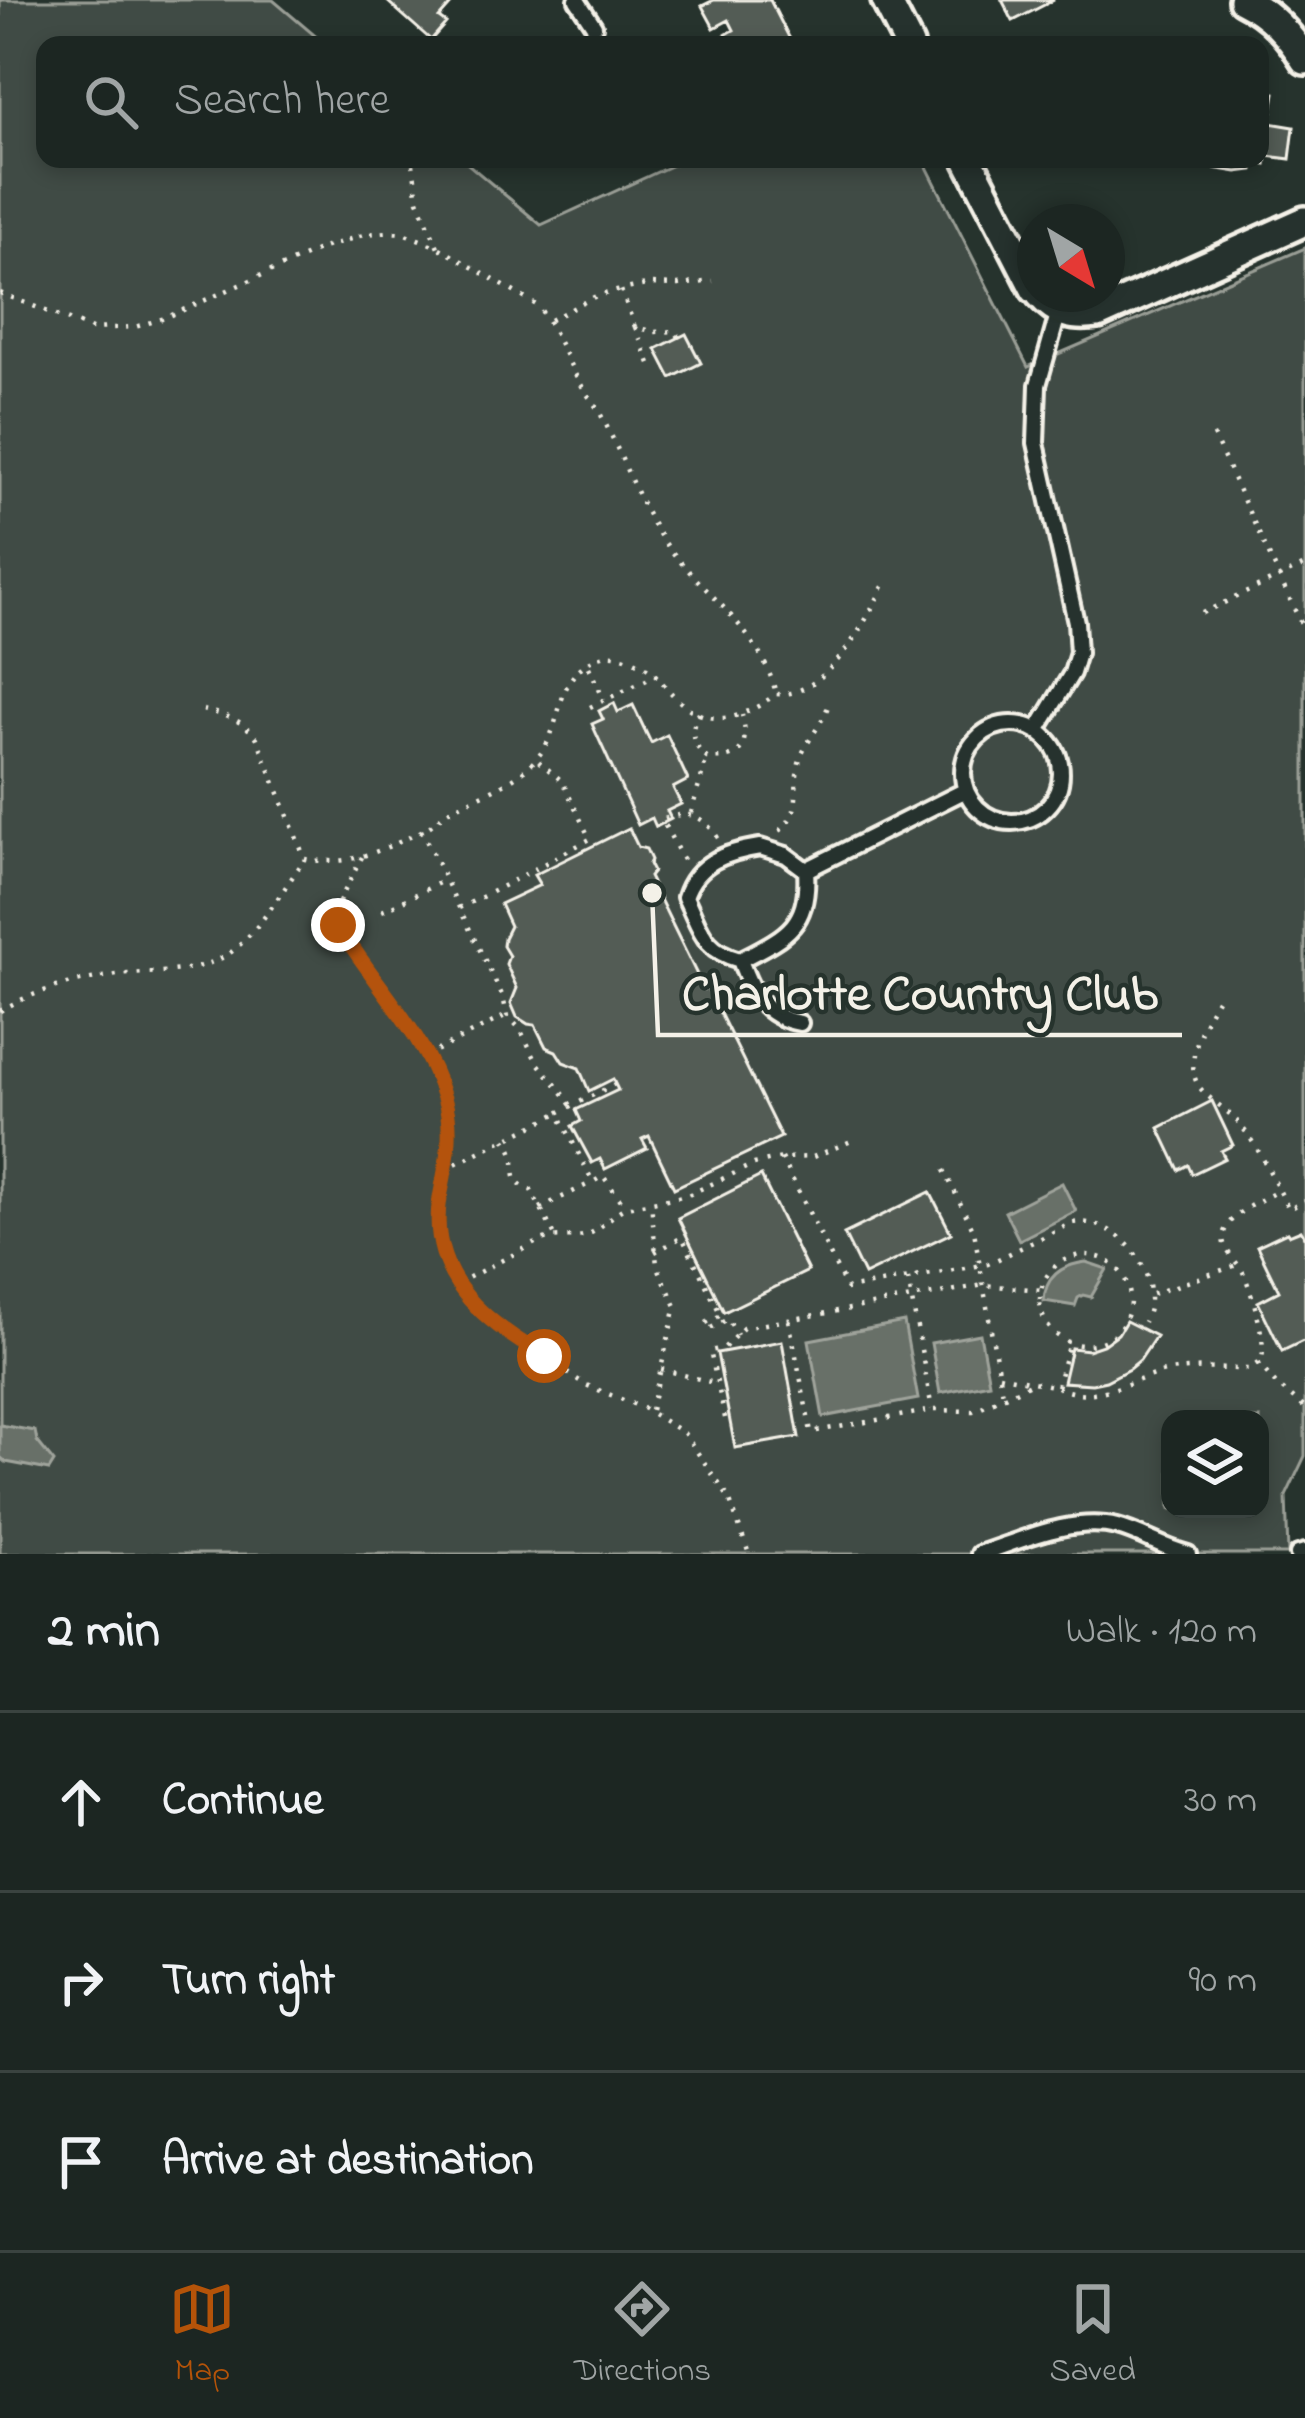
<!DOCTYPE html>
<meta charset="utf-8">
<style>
:root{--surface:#1c2622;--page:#29322f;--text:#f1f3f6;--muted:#a0a5a5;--line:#3a4340;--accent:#b45309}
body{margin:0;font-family:"Indie Flower",sans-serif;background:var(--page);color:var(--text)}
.controls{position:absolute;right:36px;bottom:36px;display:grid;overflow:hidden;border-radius:24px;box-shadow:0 6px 18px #0003}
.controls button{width:108px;height:108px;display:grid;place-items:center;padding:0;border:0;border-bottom:3px solid var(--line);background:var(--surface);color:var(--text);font:60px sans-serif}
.compass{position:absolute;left:1017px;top:204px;width:108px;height:108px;border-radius:50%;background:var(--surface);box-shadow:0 6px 18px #0003;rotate:142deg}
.stop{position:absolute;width:36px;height:36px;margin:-27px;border:9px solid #b45309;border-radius:50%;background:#fff}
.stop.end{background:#b45309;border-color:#fff;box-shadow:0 3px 12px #0008}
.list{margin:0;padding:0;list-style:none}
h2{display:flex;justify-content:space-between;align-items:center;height:156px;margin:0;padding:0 48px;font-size:51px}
h2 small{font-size:39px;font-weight:400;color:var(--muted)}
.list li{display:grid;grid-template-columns:78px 1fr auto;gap:36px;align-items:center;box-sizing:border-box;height:180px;padding:0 48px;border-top:3px solid var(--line)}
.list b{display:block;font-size:45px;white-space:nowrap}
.list em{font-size:39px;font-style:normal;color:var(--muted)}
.icon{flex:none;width:66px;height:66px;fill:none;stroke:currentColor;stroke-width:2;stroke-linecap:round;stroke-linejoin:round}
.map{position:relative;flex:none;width:1305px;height:1554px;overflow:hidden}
.search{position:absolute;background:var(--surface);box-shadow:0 6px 18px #0003;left:36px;right:36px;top:36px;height:132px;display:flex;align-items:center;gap:30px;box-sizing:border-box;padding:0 42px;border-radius:24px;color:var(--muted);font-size:45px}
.sheet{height:696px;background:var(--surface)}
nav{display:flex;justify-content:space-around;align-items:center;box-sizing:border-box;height:168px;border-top:3px solid var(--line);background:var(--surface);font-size:33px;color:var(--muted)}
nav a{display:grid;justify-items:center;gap:6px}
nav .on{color:var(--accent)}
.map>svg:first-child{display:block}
.green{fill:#414b45;stroke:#9a9e96;stroke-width:3;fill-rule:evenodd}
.water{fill:#676f68;stroke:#9fa39b;stroke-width:3}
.building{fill:#525c55;stroke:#f4f1e8;stroke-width:3}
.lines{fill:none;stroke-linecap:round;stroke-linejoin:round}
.service-casing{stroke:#f4f1e8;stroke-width:22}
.minor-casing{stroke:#f4f1e8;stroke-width:36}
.path{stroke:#f4f1e8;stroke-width:4.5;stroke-dasharray:3 9;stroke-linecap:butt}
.service{stroke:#26332d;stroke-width:14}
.minor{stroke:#26332d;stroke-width:27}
.route{stroke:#b45309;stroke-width:15}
.leader{fill:none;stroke:#f4f1e8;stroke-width:4.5}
.callout-dot{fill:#f4f1e8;stroke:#26332d;stroke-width:4.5}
.callout-label{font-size:51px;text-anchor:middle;font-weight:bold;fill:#f4f1e8;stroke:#26332d;stroke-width:9;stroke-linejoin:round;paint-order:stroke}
</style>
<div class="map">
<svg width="1305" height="1554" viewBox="0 0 1305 1554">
<rect width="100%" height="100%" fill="#26332d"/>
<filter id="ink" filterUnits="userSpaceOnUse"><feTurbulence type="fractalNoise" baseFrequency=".00833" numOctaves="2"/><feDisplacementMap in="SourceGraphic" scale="24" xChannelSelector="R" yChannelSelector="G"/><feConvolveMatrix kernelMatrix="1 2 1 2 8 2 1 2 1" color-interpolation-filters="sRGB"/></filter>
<g filter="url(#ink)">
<path class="green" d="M 0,0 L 273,0 L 326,45 L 45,45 L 45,159 L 462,159 L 541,225 L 686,159 L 923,159 L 1028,367 L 1305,248 L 1305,1456 L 1286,1496 L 1288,1554 L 0,1554 ZM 1170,1419 L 1260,1419 L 1260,1509 L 1170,1509 Z"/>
<path class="water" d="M 1062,1183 L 1076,1211 L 1019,1240 L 1005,1212 Z
M 1086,1262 L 1107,1269 L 1091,1297 L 1083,1295 L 1078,1298 L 1075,1306 L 1044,1301 C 1045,1276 1063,1265 1086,1262 Z
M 904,1322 L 918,1399 L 823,1417 L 809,1340 Z
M 980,1334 L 989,1383 L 940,1393 L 931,1343 Z
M 0,1425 L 35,1431 L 37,1441 L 54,1462 L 49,1470 L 6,1462 L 0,1457 Z"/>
<path class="building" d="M 386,0 L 455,0 L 439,18 L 446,23 L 431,40 Z
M 714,0 L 770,0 L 793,45 L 730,45 L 725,35 L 734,30 L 729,20 L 714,28 L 702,6 Z
M 1002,0 L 1054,0 L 1013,21 Z
M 1260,91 L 1275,93 L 1270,123 L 1294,127 L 1290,159 L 1267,156 L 1266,165 L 1254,163 L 1253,170 L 1237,172 L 1213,168 L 1197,161 L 1260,159 Z
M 686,334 L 701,363 L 671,378 L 656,349 Z
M 614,703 L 618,712 L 633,705 L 651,743 L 667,735 L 688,780 L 673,788 L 681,804 L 667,811 L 671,819 L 656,827 L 652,818 L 638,825 L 592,724 L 603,719 L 599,711 Z
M 629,828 L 638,847 L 646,849 L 651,860 L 649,864 L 653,872 L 649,877 L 704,989 L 707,987 L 781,1137 L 674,1188 L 649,1136 L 642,1139 L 647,1148 L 605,1169 L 600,1159 L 592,1163 L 572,1126 L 581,1121 L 576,1110 L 618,1090 L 615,1084 L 613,1079 L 589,1091 L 579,1068 L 563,1062 L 556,1051 L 546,1047 L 535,1025 L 528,1024 L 517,1017 L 511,1003 L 517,988 L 506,964 L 509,956 L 503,946 L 504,938 L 510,926 L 500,904 L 540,885 L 534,875 Z
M 1212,1101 L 1233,1145 L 1221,1151 L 1225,1158 L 1192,1174 L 1188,1165 L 1179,1170 L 1159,1128 Z
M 761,1176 L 808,1271 L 724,1312 L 678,1218 Z
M 930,1192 L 951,1233 L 864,1275 L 844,1234 Z
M 1301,1230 L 1305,1237 L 1305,1340 L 1282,1351 L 1258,1302 L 1279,1291 L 1257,1246 L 1287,1232 L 1289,1235 Z
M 1126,1321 L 1156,1336 L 1140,1360 L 1129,1369 L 1106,1381 L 1092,1384 L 1063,1382 L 1071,1348 L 1088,1350 L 1103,1345 L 1118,1334 Z
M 782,1341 L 799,1437 L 735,1448 L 717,1353 Z"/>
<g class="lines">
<defs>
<path id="service" d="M 577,0 L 594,26
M963 773a49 49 0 1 1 98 0a49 49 0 1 1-98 0Z
M 1037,731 L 1072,673 L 1078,653 L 1076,622 L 1036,443 L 1038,385 L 1059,311
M 760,847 L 786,855 L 806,870 C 810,926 786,936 740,960 C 702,950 701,929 685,897 C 696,862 727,852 760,847 Z
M 806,870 L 966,790
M 740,960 C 752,993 763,1017 800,1023
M 979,1554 C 1020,1541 1072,1516 1117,1527 C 1141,1533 1163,1548 1188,1554
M 1298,1554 L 1305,1552"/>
<path id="minor" d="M 886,0 L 909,45
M 1243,0 C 1271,14 1289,34 1305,60
M 968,159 L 1035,289
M 1040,294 C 1057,313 1073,318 1098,314 L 1305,221"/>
</defs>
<use href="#service" class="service-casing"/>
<use href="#minor" class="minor-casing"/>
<path class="path" d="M 413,164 L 418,200 L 438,247
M 0,293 L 92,329 L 135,327 L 165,318 L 323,248 L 366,234 L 389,232 L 403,233 L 438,247 L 538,306 C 556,331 566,360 582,386 C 588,397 597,406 602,417 C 625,460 639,509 669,548 C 706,595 762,633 776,694
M 550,320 L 596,296 L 621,290
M 635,327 L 652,368
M 679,337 L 675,331 L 655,332 L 635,327 L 621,290 L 651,284 L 678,285 L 713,281
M 1213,435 L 1305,632
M 1202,613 L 1305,565
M 589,667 L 604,700
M 590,707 L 657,675
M 203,710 C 225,715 242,719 257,738 L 305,859 C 324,862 341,862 359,857 C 381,851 407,839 427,828 C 435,823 441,816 449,811 C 481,793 518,784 541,753 C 566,718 553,673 602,656 C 612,653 619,656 629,659 C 658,671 657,679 677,699 C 710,731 745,718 776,694 C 827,698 868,619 886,580
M 699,713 C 689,731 691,744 707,758 C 741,761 750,746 742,715
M 691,813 L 707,758
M 421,830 L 503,997 L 507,1015 L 520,1029 L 537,1062 L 566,1097 L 571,1106
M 780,831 C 803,808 793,796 798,768 C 801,746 821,728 828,706
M 362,857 L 339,902 L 338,925 L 358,958 L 424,1051 L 444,1095 L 451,1127 L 436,1230 L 443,1257 L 466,1297 L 484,1316 L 506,1334 L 586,1385 L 643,1408 L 684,1433 L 729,1498 L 749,1554
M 683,860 L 662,820 C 688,809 703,815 718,838
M 459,908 C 504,887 546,862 590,839 L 562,781 L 537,760
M 382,911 L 445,880
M 1217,999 C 1204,1021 1182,1064 1200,1088 C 1212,1102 1230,1111 1242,1127 C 1261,1151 1274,1181 1289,1209 L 1305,1201
M 0,1011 C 35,990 77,980 117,975 C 154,971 204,975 235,949 C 263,925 283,889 305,859
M 426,1056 L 507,1015
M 615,1084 L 558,1113 L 593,1182 L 603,1176 L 626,1207
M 505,1139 C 508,1144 512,1149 513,1155 C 517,1171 508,1181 531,1190 L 555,1236
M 782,1158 L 847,1289 L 988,1264 L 1072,1223 C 1121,1215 1167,1279 1144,1322
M 445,1169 L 558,1113
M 944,1170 L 974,1231 L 1002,1394
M 540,1208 L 593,1182
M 655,1252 L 682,1237 L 721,1315 L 706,1323 L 709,1329 L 728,1319 L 737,1335
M1040 1300a45 45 0 1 1 90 0a45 45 0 1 1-90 0Z
M 908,1279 L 932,1409
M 458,1283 L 541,1240 C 556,1235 569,1239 583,1236 C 600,1232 610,1215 626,1207 L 688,1195 L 754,1164 L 782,1158 L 813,1157 L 856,1139
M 1152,1294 L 1237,1265
M 789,1320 L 811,1432 L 933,1410 L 973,1411 L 1034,1382
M 1258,1363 L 1276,1384 L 1305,1408
M 661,1369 L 718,1384
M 999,1375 L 1057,1387 L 1069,1342
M 1057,1387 C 1096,1406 1131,1378 1170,1371 C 1195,1367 1222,1369 1248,1369 C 1255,1365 1259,1364 1262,1357 C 1267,1342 1250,1286 1243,1272 C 1236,1259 1217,1246 1225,1230 C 1233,1211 1263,1200 1279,1190
M 651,1410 L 676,1306 L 657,1265 L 651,1202
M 725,1418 L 710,1351 L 724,1348 L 743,1328 L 984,1285 L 1042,1290"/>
<use href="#service" class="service"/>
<use href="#minor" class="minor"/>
</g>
</g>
<g class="lines" filter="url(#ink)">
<path class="route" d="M 338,925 C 372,982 425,1033 444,1098 C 455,1132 446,1164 440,1198 C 427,1276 483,1321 544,1356"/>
</g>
<path class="leader" d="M652 893L658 1035H1182"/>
<circle class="callout-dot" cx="652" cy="893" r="12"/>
<g class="callout-label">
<text x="920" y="1009">Charlotte Country Club</text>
</g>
</svg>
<div class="controls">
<button><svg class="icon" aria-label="layers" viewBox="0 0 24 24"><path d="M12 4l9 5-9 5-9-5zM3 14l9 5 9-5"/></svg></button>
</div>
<svg class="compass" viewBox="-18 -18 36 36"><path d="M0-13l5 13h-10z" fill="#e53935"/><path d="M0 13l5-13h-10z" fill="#a0a5a5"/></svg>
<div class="stop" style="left:544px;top:1356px"></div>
<div class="stop end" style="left:338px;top:925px"></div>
<div class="search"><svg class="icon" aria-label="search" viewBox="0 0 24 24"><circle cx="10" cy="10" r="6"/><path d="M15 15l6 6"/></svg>Search here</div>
</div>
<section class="sheet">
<h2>2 min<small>Walk · 120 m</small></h2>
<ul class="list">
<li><svg class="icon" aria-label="ahead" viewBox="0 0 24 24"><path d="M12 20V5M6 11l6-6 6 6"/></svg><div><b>Continue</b></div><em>30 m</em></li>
<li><svg class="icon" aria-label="right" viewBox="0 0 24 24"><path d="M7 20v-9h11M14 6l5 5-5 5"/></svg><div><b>Turn right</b></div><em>90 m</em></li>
<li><svg class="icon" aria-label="arrive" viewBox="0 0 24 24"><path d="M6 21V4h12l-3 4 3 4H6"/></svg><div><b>Arrive at destination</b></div></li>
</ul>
</section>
<nav>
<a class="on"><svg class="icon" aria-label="map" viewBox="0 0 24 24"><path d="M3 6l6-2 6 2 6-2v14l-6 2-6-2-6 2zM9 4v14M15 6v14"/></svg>Map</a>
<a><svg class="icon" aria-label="directions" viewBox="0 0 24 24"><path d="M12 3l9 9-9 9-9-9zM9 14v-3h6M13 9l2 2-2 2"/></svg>Directions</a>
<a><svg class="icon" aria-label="saved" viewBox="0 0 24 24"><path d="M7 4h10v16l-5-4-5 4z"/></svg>Saved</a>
</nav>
